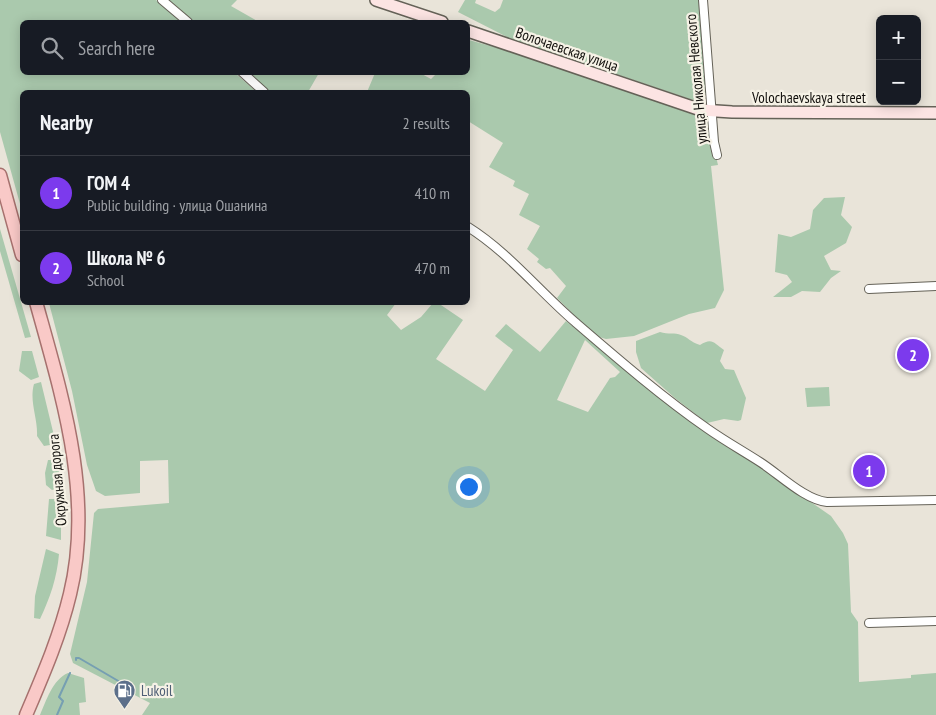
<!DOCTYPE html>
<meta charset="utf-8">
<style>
:root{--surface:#171b24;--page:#20242c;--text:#f1f3f6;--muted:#9ea1a6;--line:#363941;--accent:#7c3aed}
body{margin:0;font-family:"PT Sans Narrow",sans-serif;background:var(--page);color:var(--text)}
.controls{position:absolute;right:15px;top:15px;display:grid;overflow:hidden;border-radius:8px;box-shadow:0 2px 12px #0003}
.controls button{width:45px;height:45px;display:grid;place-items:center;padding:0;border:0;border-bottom:1px solid var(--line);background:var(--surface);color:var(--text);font:25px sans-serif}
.you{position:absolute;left:468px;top:486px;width:18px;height:18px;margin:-12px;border:4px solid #fff;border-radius:50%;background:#1a73e8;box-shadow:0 0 0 8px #1a73e833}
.badge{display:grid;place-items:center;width:32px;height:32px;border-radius:50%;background:var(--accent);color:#fff;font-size:16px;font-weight:700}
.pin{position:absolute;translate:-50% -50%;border:2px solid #fff;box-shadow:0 1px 5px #0006}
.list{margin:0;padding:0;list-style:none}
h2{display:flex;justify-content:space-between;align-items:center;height:65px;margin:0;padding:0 20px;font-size:21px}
h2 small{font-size:16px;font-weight:400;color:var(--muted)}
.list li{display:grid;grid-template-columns:32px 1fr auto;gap:15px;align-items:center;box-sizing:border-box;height:75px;padding:0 20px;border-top:1px solid var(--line)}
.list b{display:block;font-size:19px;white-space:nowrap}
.list p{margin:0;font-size:16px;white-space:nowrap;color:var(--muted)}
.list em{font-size:16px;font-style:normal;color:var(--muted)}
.icon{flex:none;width:28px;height:28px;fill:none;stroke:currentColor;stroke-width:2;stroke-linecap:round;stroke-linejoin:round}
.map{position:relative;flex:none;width:936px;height:715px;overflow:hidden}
.search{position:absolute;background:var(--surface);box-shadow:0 2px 12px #0003;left:20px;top:20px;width:450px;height:55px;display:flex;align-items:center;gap:12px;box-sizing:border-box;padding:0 18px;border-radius:8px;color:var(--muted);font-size:19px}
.panel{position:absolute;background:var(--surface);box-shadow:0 2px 12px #0003;left:20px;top:90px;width:450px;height:215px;border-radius:8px}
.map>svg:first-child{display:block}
.green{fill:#aac9ad;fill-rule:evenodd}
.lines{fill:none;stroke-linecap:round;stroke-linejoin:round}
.stream{stroke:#769fb2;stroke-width:2}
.street-casing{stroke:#656258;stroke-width:10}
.secondary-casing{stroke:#656258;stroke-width:14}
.primary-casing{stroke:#a6716e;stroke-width:15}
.street{stroke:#fff;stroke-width:8}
.secondary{stroke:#fce4e3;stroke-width:11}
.primary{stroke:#f9c9c7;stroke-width:12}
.labels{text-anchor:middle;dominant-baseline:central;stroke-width:4.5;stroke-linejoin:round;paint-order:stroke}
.street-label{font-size:15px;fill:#12100d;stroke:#f6f2e6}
.service-label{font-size:15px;fill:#4e5e75;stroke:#f6f2e6;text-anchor:start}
</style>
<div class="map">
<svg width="936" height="715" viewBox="0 0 936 715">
<rect width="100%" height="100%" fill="#e9e4d9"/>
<path class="green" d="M 0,0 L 156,0 L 181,22 L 22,22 L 22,72 L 235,73 L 257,92 L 22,92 L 22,211 L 0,132 Z
M 169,0 L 237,0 L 231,6 L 259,22 L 194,22 Z
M 465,0 L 476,0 L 475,3 L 495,12 L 500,8 L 503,0 L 701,0 L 707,92 L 702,99 L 693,100 L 509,38 L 458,12 Z
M 469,40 L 505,50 L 697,115 L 708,123 L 718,165 L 711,166 L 724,290 L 715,308 L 689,314 L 634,336 L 606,339 L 599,337 L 590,331 L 557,298 L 566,286 L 550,268 L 546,269 L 537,262 L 539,259 L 527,249 L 540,226 L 519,215 L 529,194 L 513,186 L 515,181 L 489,167 L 503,143 L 468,121 L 468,92 L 367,92 L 375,73 L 420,73 L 431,79 L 437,73 L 468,72 L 468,42 Z
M 247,73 L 319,73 L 308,92 L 269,92 Z
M 845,197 L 841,215 L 852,227 L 846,243 L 824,256 L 831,270 L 841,271 L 831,278 L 820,292 L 802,291 L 791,297 L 773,297 L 792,282 L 787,275 L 775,272 L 778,234 L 791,237 L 810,229 L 813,210 L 824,198 Z
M 0,229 L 31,337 L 25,338 L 0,251 Z
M 49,303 L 396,303 L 387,315 L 401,330 L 421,317 L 433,303 L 438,303 L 463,320 L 436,359 L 485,391 L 513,350 L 495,336 L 506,324 L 540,352 L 566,321 L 713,438 L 762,468 L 831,516 L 843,533 L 848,544 L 851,612 L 858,622 L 859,682 L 911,678 L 911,675 L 936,673 L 936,715 L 142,715 L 150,703 L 73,663 L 70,654 L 87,582 L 94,513 L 98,509 L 169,503 L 168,460 L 140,461 L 140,493 L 105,496 L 96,491 L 87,465 L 72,391 ZM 585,340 L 620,372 L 615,377 L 610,378 L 588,412 L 557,400 Z
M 660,332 C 668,335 675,332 681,335 C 688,337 690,342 700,345 C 712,337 714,343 724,350 L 720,361 L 725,369 L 734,370 L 746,398 L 741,420 L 738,421 L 724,419 L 707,423 L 676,399 L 641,368 L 636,352 L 636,341 Z
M 22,351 L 32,351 L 39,377 L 31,380 L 19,371 Z
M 41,382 L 56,444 L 44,446 L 37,436 C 38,419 29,401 34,384 Z
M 829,387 L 830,406 L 807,407 L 805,388 Z
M 48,460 L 55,460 L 60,472 L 61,487 L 52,490 L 46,485 L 45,473 Z
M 49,499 L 61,499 L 61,540 L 46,536 Z
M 46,549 L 59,554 C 57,578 50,598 40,619 L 34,618 L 35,596 Z
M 68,673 L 84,678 L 86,702 L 79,703 L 80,715 L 40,715 C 46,701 53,679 68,673 Z"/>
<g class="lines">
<path class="stream" d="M 76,660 L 76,658 L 79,658 L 132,689
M 57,715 L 63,701 L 59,697 L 70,673"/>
<defs>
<path id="street" d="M 162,0 L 188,22
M 703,0 L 714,142 L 717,155
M 242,72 L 264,92
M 468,227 C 508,252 539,291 575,322 C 618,359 662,397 708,429 C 725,441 743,451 760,462 C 779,474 805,500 827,502 L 936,500
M 869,289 L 936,286
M 869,623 L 936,621"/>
<path id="secondary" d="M 376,0 L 442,22
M 468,31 L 701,110 L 732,112 L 936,113"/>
<path id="primary" d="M 0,175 L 22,255
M 26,715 C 43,675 60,636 70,594 C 94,496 62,396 36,302"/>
</defs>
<use href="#street" class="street-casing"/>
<use href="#secondary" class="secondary-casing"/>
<use href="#primary" class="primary-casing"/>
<use href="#street" class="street"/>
<use href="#secondary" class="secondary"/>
<use href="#primary" class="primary"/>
</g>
<defs>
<symbol id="fuel-pin" viewBox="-11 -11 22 30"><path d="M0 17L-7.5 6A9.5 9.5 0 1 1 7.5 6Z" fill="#5c6f8a" stroke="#f6f2e6"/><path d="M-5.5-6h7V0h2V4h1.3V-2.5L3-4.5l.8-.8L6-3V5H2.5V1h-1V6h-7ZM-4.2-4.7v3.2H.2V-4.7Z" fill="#fff"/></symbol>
</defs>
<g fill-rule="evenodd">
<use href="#fuel-pin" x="112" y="678" width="25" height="34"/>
</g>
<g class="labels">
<g class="street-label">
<text transform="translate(567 49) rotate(19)">Волочаевская улица</text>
<text transform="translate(696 79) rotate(-95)">улица Николая Невского</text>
<text x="809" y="97">Volochaevskaya street</text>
<text transform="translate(57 480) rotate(-95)">Окружная дорога</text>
</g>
<g class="service-label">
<text x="141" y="690">Lukoil</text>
</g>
</g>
</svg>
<div class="controls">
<button>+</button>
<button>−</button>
</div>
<div class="you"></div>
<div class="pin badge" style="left:869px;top:471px">1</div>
<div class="pin badge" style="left:913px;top:355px">2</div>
<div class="search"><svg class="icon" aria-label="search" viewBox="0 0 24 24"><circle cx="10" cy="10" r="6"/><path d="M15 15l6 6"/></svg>Search here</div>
<section class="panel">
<h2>Nearby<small>2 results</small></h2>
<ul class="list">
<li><span class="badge">1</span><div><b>ГОМ 4</b><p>Public building · улица Ошанина</p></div><em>410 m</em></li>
<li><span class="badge">2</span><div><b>Школа № 6</b><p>School</p></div><em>470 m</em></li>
</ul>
</section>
</div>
